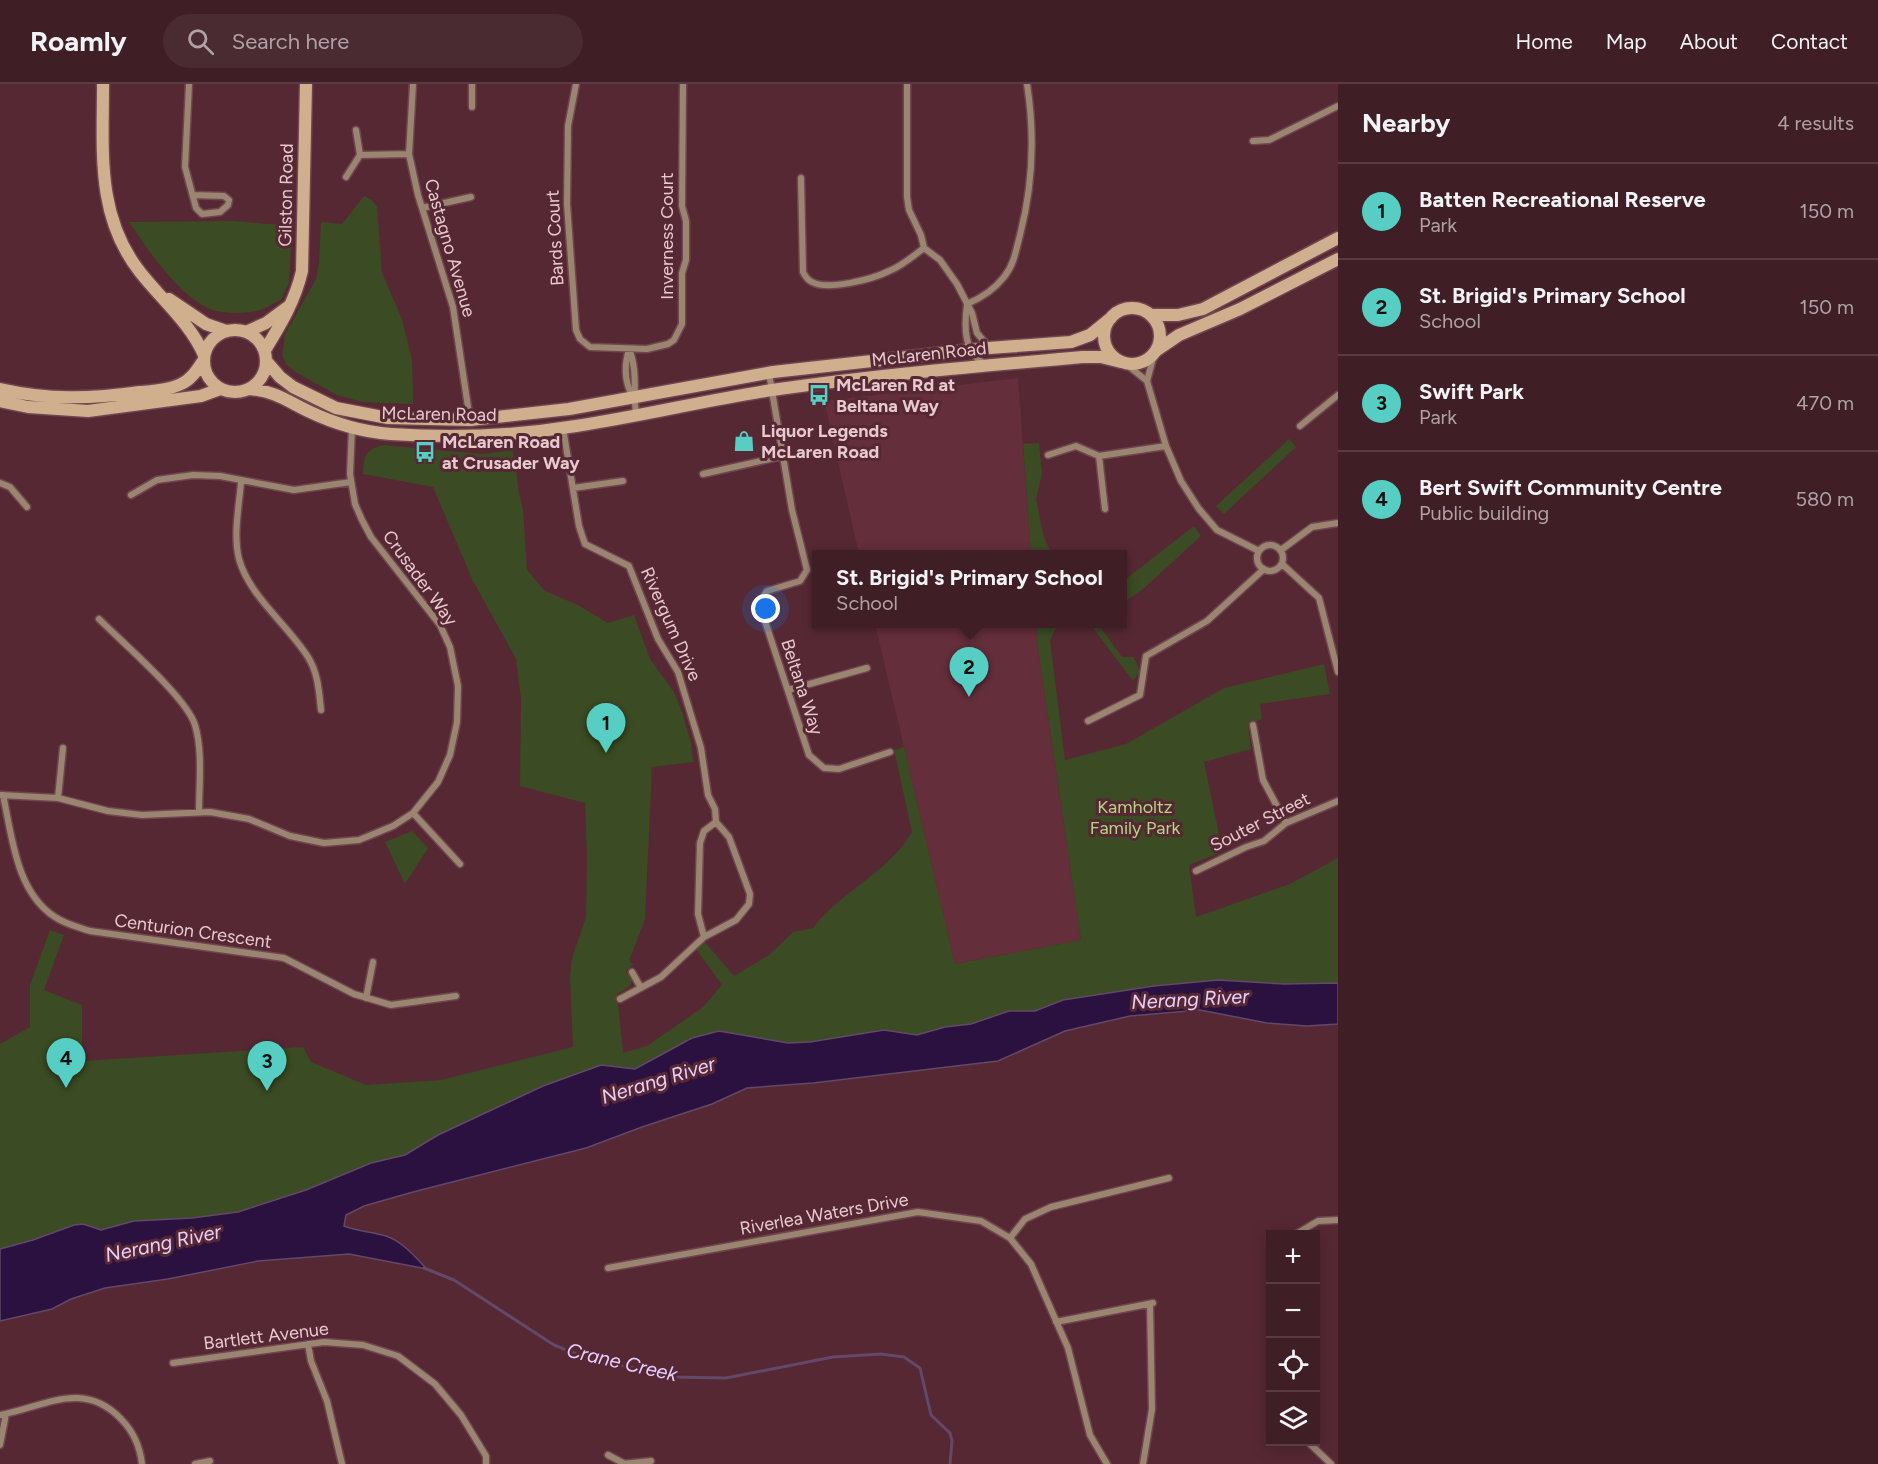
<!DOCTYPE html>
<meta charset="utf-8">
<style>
:root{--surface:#401e26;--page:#4b2b32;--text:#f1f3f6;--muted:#aea2a7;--line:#593c43;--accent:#56cec3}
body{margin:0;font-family:Figtree,sans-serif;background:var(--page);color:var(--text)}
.controls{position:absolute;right:18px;bottom:18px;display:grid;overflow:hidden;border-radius:0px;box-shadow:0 3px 15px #0003}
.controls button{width:54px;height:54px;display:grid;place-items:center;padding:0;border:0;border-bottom:2px solid var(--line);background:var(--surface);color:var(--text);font:30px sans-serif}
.you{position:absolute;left:766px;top:525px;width:21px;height:21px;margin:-15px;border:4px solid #fff;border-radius:50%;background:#1a73e8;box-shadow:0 0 0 9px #1a73e833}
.badge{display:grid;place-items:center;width:39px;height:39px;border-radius:50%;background:var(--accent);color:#111;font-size:20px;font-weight:700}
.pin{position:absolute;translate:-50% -50px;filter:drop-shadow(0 2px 3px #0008)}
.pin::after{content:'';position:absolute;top:32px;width:21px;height:18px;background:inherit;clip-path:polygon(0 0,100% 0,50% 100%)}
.popup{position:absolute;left:812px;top:466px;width:315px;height:78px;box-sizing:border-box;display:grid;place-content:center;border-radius:0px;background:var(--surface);filter:drop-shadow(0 2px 4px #0005);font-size:20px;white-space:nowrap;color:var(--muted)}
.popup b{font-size:22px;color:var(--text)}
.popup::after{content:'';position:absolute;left:50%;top:100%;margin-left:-12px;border:12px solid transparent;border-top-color:var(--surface)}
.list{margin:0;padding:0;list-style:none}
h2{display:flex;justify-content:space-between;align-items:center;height:78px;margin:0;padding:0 24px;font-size:26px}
h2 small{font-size:20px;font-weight:400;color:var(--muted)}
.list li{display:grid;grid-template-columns:39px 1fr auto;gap:18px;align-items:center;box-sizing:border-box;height:96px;padding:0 24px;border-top:2px solid var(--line)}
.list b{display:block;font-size:22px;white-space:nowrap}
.list p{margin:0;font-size:20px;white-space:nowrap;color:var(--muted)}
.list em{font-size:20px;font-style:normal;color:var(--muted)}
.icon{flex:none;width:33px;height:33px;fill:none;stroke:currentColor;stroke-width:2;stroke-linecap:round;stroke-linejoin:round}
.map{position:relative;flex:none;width:1338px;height:1380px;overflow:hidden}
header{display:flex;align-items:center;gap:36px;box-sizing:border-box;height:84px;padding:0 30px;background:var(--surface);border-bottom:2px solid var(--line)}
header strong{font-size:28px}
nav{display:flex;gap:33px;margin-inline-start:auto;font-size:21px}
.search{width:420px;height:54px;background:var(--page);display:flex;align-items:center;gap:15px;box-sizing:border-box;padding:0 21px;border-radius:33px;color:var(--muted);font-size:22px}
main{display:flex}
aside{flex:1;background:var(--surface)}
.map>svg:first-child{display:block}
.built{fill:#642e3b}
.green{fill:#3b4b23}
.water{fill:#2b113f;stroke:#63486a;stroke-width:1.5}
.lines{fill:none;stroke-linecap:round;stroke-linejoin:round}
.stream{stroke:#63486a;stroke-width:3}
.street-casing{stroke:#70454f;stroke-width:9}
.secondary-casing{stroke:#70454f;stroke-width:15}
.street{stroke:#998570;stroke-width:6}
.secondary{stroke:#cfaf8e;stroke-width:12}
.labels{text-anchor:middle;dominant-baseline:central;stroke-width:6;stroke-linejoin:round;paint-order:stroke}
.street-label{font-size:18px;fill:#e7c9ce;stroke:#562833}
.poi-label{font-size:18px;font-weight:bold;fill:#e7c9ce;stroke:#562833;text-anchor:start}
.park-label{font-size:18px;fill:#b3d682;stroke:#562833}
.water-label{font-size:20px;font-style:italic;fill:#e6cfff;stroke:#562833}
</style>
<header>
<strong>Roamly</strong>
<div class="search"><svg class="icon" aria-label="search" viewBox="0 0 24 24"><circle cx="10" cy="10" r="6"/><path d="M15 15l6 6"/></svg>Search here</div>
<nav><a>Home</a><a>Map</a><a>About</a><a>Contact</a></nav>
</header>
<main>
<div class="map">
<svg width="1338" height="1380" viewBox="0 0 1338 1380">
<rect width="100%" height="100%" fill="#562833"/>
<path class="built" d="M 1018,294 L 1031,470 L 859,470 L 824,317 Z
M 875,540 L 1036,540 L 1038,564 L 1081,856 L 955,880 Z"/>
<path class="green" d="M 364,112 L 372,116 L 377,123 L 382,189 L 402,235 L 412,276 L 413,320 L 362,318 L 337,311 L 297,289 L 286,280 L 282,271 L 285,250 L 316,195 L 319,179 L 321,138 L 342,140 Z
M 234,137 L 292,142 L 289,198 L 281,216 C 272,220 261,227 251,228 C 237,229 218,230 206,223 C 174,206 149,167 129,138 Z
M 1289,355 L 1296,363 L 1224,430 L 1216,422 Z
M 1039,359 L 1042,390 L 1036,415 L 1044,454 L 1052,470 L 1031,470 L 1023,360 Z
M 382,361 L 483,370 L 513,366 L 519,409 L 523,426 L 527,486 L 545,507 L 578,521 L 608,539 L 634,531 L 650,575 L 674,608 L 682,628 L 691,659 L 693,678 L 652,683 L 645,835 L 629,877 L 633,880 L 626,887 L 632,896 L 630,902 L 617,910 L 623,969 L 647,962 L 703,923 L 722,901 L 696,865 L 704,857 L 734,892 L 769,871 L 793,848 L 813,844 C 841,807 888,789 912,748 L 894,666 L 904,663 L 955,880 L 1081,856 L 1038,564 L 1036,540 L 1058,540 L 1050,556 L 1065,676 L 1126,660 L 1224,604 L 1324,580 L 1330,610 L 1260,620 L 1262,635 L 1248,641 L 1251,665 L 1204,678 L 1220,755 L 1215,759 L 1219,769 L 1189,781 L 1196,833 L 1290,800 L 1338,774 L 1338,899 L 1284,900 L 1218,896 L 1154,902 L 1063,916 L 1035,927 L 1009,928 L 971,940 L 945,943 L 917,951 L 884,946 L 810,958 L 788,959 L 719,947 L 692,954 L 635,985 L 601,981 L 543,1002 L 438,1051 L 405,1071 L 371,1079 L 306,1106 L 238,1128 L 192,1134 L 134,1137 L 101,1146 L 83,1140 L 74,1141 L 33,1156 L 0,1165 L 0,960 L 30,943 L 30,901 L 50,846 L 64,851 L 44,906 L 82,921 L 82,977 L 303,963 L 311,978 L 366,1001 L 441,996 L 573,963 L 570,893 L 572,874 L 586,833 L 587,773 L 585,719 L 520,702 L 521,615 L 516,575 L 473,497 L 433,403 L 363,390 C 364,372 364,367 382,361 Z
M 1194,442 L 1201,452 L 1143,505 L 1122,520 L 1122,498 Z
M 1075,540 L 1098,540 L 1122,573 L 1134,573 L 1140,588 L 1133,597 L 1090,540 L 1085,542 Z
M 412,747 L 428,764 L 405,800 L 385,758 Z"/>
<path class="water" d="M 1218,896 L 1284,900 L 1338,899 L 1338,940 L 1307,942 L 1267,939 L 1200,926 L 1130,932 L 1065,947 L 998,977 L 813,999 L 747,1004 L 712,1020 L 642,1043 L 586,1064 L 413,1108 L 364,1122 L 346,1131 L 344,1142 C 357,1147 372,1148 386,1152 C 402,1157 415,1173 427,1185 L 349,1170 L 258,1177 L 168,1195 L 105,1204 L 71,1215 L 52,1225 L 0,1237 L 0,1165 L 33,1156 L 74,1141 L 83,1140 L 101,1146 L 134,1137 L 192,1134 L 238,1128 L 306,1106 L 371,1079 L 405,1071 L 438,1051 L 543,1002 L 601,981 L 635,985 L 692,954 L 719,947 L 788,959 L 810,958 L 884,946 L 917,951 L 945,943 L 971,940 L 1009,927 L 1035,927 L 1063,916 L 1154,902 Z"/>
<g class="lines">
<path class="stream" d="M 424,1184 L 454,1196 L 554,1261 L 584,1273 L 673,1293 L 726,1294 L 833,1273 L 881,1270 L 904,1273 L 920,1284 L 931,1331 L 950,1349 L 952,1357 L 950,1380"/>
<defs>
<path id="street" d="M 189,0 L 185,83 L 196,124 L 202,130 L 220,128 L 228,121 L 229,116 L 224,112 L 193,111
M 413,0 L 409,70 L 418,111 L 453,223 L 470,336
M 472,0 L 472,23
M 576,0 L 568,42 L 567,120 L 576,246 L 580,255 L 590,263 L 647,265 L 668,260 L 674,256 L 682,240 L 682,189 L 686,176 L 686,137 L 682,122 L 683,0
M 907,0 L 907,113 L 909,126 L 921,151 L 924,164 L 940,176 L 957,200 L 972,229 L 977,249 L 989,263
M 1253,57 L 1269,56 L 1338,22
M 360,71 L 409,70
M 346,93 L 360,71 L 356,46
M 801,94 L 803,188 C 805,192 807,196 812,198 C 828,207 873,195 889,187 C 902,182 913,172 924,164
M 422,124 L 471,113
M 967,220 C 981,214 994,206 1004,193 C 1014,181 1016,166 1020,151 C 1033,101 1035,51 1027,0
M 967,221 C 964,242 964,271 986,280
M 629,265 C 638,286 633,308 636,331
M 629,265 C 624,282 624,298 633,313
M 1154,271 L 1147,297 L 1166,362 L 1181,397 L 1199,425 L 1217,446 L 1259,467
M 1126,280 L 1147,297
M 769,289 L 792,426 L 807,486 L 800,497 L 767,507 L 759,519 L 809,671 L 824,684 L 839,685 L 890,668
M 1300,342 L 1338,311
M 563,344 L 579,442 L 585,460 L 629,482 L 658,555 L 678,588 L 701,664 L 708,711 L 715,725 L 716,738
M 1048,371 L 1076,362 L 1099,372
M 703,390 L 783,372
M 241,398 C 239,423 233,451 239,475 C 249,512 288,541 308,573 C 318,589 319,607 321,626
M 0,399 L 10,403 L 27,423
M 573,404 L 623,397
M 131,411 L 157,396 L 193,391 L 220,392 L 294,406 L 351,398
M 1105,425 L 1099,372 L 1166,362
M1257 474a13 13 0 1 1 26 0a13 13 0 1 1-26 0Z
M 1281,466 L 1312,443 L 1338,439
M 1282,480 L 1319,514 L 1338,588
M 99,535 C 122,558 187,614 195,641 C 203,668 199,700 199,728
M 788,606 L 867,584
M 1088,637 L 1140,611 L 1146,572 L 1207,537 L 1264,485
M 1253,641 L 1263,696 L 1286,739
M 0,711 L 58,714 L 108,727 L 142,731 L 210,728 L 249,735 L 290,752 L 324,759 L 359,756 L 393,742 L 413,729 L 438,698 L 450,671 L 457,638 L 458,602 L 450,563 L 440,541 L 371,453 L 362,436 L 355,420 L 350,390 L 352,344
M 3,711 C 12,752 16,808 55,833 C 65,840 78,843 90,847 L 284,874 L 354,910 L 391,921 L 456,912
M 58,714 L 63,664
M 413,729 L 460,780
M 716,738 L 729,753 L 750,810 L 749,820 L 736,836 L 704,853 L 698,830 L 700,759 L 704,747 Z
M 1196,787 L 1246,763 L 1264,757 L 1286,739 L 1338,717
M 632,888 L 641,904
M 366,914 L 373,878
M 620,915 L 661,893 L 704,853
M 1296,1150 L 1318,1137 L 1338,1136
M 1010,1154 L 1025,1135 L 1051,1123 L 1169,1094
M 608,1184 L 918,1128 L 981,1137 L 1010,1154 L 1031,1180 L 1068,1264 L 1090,1351 L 1107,1380
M 1056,1238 L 1153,1219
M 308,1260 L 311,1277 L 327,1317 L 342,1380
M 173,1279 L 324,1258 L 363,1261 L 398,1272 L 435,1300 L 461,1331 L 486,1372 L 486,1380
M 0,1331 C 44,1323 83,1295 121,1335 C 133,1347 140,1363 142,1380
M 1308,1358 L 1331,1380
M 0,1361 L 6,1330
M 608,1371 L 623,1379
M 195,1380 L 210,1377
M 622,1380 L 651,1377
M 1143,1380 L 1152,1325 L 1150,1220"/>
<path id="secondary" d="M 103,0 C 103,68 96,132 140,188 C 162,216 190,239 204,271
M 169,215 L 206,240 L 226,247
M1104 252a28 28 0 1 1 56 0a28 28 0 1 1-56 0Z
M 1151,231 L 1178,231 L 1203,225 L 1338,154
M204 277a31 31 0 1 1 62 0a31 31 0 1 1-62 0Z
M 246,248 L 266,239 L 289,222
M 265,266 C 281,240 295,217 302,187 L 306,0
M 1157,266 L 1179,251 L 1240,225 L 1338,175
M 267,278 L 280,293 L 293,303 L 336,324 L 388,334 L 470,336 L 569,325 L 773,288 L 989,264 L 1071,258 L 1090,251 L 1111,234
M 0,305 C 49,316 90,315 140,308 C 153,307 169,306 181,300 C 191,296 197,286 203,277
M 250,305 C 277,308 285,316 308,327 C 333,339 363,348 391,350 C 452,354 515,352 576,342 C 642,332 707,316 772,306 C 875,291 980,282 1083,273 L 1101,273 L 1121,278
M 0,317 L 28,323 L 88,327 L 201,312 L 220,305"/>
</defs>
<use href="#street" class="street-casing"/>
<use href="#secondary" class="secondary-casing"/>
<use href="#street" class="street"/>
<use href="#secondary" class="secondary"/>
</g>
<defs>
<symbol id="bus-bare" viewBox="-9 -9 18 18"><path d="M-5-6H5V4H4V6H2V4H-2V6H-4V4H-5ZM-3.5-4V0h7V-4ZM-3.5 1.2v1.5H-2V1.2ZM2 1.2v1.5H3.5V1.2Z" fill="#56cec3" stroke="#562833" stroke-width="2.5" paint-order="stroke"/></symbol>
<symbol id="shop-bare" viewBox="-9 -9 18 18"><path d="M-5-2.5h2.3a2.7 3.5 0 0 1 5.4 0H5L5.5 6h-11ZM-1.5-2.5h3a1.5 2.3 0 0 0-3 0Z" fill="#56cec3" stroke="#562833" stroke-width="2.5" paint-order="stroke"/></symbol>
</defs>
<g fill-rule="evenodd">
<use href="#bus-bare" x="804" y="296" width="30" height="30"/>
<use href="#shop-bare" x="729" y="342" width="30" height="30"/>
<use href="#bus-bare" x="410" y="353" width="30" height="30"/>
</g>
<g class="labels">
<g class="street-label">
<text transform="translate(286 111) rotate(-89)">Gilston Road</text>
<text transform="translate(667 152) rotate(-90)">Inverness Court</text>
<text transform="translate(555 154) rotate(-93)">Bards Court</text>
<text transform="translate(450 164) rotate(74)">Castagno Avenue</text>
<text transform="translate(929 270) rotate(-6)">McLaren Road</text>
<text transform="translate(439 330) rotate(1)">McLaren Road</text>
<text transform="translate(420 494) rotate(54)">Crusader Way</text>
<text transform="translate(671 540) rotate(66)">Rivergum Drive</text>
<text transform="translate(802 603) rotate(72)">Beltana Way</text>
<text transform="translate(1260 738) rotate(-27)">Souter Street</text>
<text transform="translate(193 847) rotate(8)">Centurion Crescent</text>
<text transform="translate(824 1130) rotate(-10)">Riverlea Waters Drive</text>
<text transform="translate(266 1252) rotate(-7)">Bartlett Avenue</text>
</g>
<g class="poi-label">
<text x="836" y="301">McLaren Rd at<tspan x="836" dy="21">Beltana Way</tspan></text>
<text x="761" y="347">Liquor Legends<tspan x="761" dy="21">McLaren Road</tspan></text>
<text x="442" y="358">McLaren Road<tspan x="442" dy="21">at Crusader Way</tspan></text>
</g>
<g class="park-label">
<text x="1135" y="723">Kamholtz<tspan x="1135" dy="21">Family Park</tspan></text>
</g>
<g class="water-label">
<text transform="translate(1190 915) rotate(-3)">Nerang River</text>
<text transform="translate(658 996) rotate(-17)">Nerang River</text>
<text transform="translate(163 1159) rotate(-12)">Nerang River</text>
<text transform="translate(622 1278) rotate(13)">Crane Creek</text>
</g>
</g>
</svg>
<div class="controls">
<button>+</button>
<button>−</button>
<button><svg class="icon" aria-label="locate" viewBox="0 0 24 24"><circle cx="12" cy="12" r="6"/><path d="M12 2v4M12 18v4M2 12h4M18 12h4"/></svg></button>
<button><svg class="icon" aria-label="layers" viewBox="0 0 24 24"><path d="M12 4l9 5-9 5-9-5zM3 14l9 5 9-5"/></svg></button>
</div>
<div class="you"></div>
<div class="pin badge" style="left:606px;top:669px">1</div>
<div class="pin badge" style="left:969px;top:613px">2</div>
<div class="popup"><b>St. Brigid's Primary School</b>School</div>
<div class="pin badge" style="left:267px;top:1007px">3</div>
<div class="pin badge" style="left:66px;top:1004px">4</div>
</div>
<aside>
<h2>Nearby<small>4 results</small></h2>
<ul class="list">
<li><span class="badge">1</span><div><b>Batten Recreational Reserve</b><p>Park</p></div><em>150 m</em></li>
<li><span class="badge">2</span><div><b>St. Brigid's Primary School</b><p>School</p></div><em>150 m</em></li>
<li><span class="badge">3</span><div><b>Swift Park</b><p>Park</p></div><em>470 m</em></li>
<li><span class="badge">4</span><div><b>Bert Swift Community Centre</b><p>Public building</p></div><em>580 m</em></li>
</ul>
</aside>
</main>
